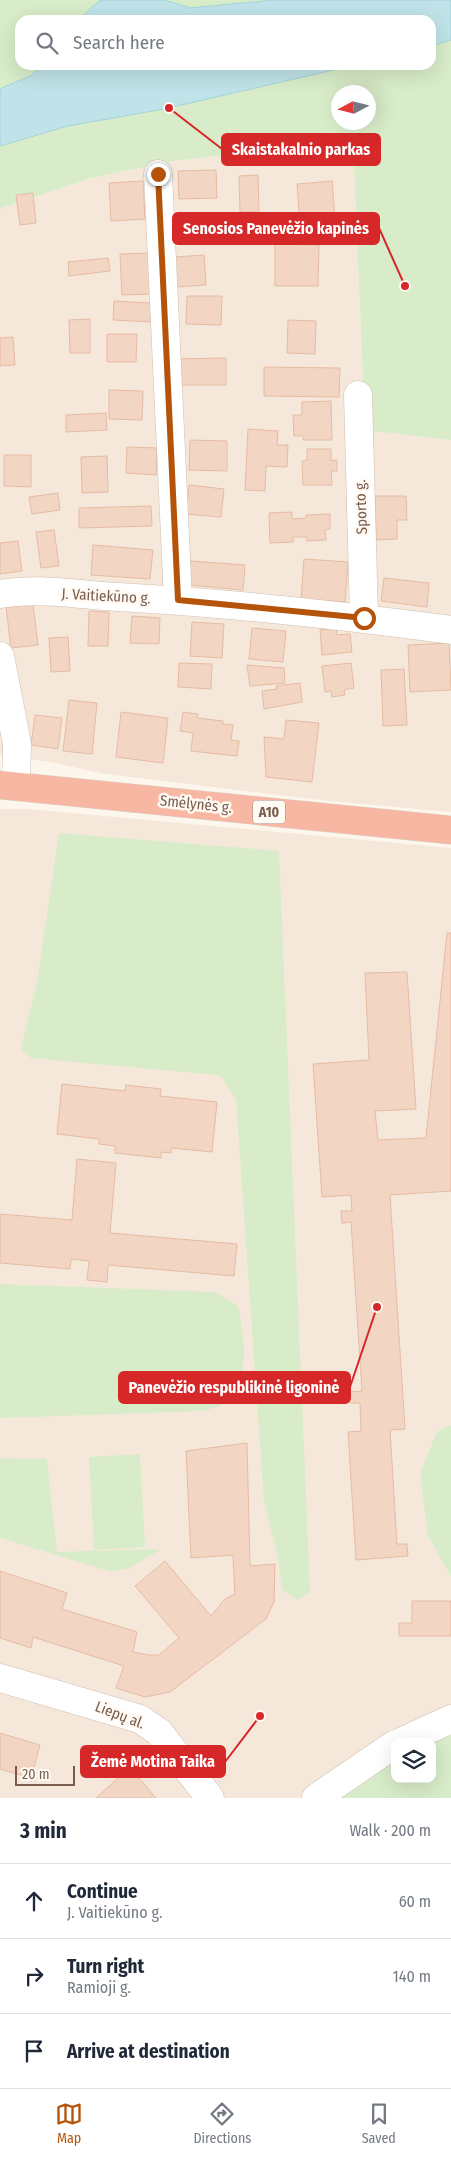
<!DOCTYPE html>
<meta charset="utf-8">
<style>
:root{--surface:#fff;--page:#f6f6f7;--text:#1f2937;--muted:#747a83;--line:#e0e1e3;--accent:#b45309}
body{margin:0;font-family:"Fira Sans Condensed",sans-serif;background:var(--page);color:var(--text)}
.controls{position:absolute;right:15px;bottom:15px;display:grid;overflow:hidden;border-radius:10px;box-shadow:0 5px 20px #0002}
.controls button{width:45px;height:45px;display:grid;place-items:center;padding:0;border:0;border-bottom:1px solid var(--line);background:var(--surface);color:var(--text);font:25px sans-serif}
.compass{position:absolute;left:331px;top:85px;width:45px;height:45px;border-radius:50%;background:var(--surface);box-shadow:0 5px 20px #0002;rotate:263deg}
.scale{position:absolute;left:15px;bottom:12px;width:60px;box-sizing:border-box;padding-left:5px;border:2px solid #7a5c4d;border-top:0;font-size:14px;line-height:18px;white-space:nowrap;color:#7a5c4d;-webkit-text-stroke:4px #fffaf3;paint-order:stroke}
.stop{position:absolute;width:15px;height:15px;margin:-11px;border:4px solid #b45309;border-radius:50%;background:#fff}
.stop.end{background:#b45309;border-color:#fff;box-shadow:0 1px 5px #0008}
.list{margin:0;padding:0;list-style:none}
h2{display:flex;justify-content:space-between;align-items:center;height:65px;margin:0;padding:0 20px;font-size:21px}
h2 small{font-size:16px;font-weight:400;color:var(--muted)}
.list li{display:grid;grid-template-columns:32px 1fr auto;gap:15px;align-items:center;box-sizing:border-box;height:75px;padding:0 20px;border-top:1px solid var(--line)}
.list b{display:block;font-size:19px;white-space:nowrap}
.list p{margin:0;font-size:16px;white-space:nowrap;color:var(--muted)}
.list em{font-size:16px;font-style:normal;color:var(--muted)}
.icon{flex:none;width:28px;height:28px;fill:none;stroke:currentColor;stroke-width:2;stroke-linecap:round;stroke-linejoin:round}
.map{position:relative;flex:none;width:451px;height:1798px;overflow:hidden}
.search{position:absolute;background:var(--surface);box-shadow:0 5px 20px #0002;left:15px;right:15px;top:15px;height:55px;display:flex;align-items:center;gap:12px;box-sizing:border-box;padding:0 18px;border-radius:15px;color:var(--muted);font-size:19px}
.sheet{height:290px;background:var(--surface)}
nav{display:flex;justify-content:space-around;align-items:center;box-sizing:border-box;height:70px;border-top:1px solid var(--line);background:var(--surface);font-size:14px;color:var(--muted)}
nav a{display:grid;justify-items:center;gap:2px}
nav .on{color:var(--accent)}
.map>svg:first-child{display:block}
.residential{fill:#f5e8da}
.green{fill:#d8ecc9;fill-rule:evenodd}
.water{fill:#bfe3e8;stroke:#a5d3da}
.building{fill:#f3d5c3;stroke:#e6bba3}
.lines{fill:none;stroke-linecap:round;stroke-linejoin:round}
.minor-casing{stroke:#d1beb0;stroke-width:29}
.highway-casing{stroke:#dad1cd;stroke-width:29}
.minor{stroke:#fff;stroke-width:28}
.highway{stroke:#f7b7a3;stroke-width:28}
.route{stroke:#b45309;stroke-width:6}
.labels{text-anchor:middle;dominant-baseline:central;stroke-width:5;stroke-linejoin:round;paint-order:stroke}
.shield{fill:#fffaf3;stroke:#a28b7f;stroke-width:1}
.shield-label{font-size:14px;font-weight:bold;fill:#7a5c4d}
.street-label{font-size:15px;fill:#7a5c4d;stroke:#fffaf3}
.leader{fill:none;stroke:#d62828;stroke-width:2}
.callout-dot{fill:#d62828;stroke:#fffaf3;stroke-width:2}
.callout{fill:#d62828;stroke:#d62828;stroke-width:2}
.callout-label{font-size:16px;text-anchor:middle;font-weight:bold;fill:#fff}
</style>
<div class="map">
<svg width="451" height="1798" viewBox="0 0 451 1798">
<rect width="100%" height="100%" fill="#fdf6ec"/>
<path class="residential" d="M 353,142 L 365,429 L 451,440 L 451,812 L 329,801 L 105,774 L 50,762 L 0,755 L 0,209 L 91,178 L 180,160 Z
M 0,809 L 29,809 L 451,848 L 451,1425 L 437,1432 L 428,1536 L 451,1577 L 451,1707 L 392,1734 L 350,1758 L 303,1798 L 0,1798 Z"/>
<path class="green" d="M 0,0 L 451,0 L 451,440 L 365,430 L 353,142 L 180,160 L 91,178 L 0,209 ZM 20,20 L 431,20 L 431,65 L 20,65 ZM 338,92 L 368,92 L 368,122 L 338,122 Z
M 59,833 L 279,851 L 310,1592 L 298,1600 L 282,1590 L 277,1553 L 264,1502 L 236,1100 L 223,1079 L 217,1075 L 31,1058 L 21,1049 L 37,982 Z
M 0,1284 L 215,1292 L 238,1306 C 244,1340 253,1379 222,1404 C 217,1408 209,1409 204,1411 L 0,1418 Z
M 451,1425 L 451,1577 L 428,1536 L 420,1473 L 437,1432 Z
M 140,1454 L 145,1547 L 94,1550 L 89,1457 Z
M 0,1458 L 47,1459 L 57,1552 L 161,1549 L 130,1568 L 112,1572 L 0,1538 Z
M 451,1735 L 451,1798 L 337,1798 L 371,1774 L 395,1761 L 395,1779 L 432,1779 L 432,1743 Z"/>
<path class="water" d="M 106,0 L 165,0 L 190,8 L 273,0 L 451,0 L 451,40 L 431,46 L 431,20 L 78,20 L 99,1 Z
M 43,65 L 355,65 L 164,109 L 68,126 L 0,146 L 0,89 L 32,75 Z"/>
<path class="building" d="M 216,170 L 217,198 L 179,199 L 178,171 Z
M 258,175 L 259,212 L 240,212 L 239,176 Z
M 143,181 L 145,219 L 111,221 L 109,183 Z
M 332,181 L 336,230 L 301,233 L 297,184 Z
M 33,193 L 36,223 L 20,225 L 16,195 Z
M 275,244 L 319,245 L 318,286 L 275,286 Z
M 150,253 L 151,294 L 122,295 L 120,254 Z
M 204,255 L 206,285 L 177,287 L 175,257 Z
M 108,258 L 110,271 L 69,276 L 68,262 Z
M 187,296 L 222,296 L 221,325 L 186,324 Z
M 114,301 L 151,303 L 150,322 L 113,320 Z
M 90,319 L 90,353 L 70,353 L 69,320 Z
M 288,320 L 316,321 L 315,354 L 287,353 Z
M 107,334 L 137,334 L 136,362 L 107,362 Z
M 13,337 L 15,365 L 0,366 L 0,338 Z
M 226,358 L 226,385 L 176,385 L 175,359 Z
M 264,367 L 340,368 L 339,397 L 264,396 Z
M 109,390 L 143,391 L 142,420 L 109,419 Z
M 331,401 L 332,440 L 303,440 L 303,436 L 294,436 L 293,415 L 302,415 L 302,402 Z
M 106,413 L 107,430 L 66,432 L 66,415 Z
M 248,429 L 278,431 L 277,445 L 288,445 L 287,467 L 266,466 L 265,491 L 245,490 Z
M 190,440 L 227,441 L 227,471 L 189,470 Z
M 127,447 L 157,448 L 156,475 L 126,473 Z
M 307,449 L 331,449 L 331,461 L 337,460 L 337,471 L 331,471 L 332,485 L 303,485 L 302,461 L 307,460 Z
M 4,455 L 31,455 L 31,487 L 4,486 Z
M 107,456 L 108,492 L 82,493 L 81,457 Z
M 189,485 L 224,489 L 221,517 L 186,514 Z
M 58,493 L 60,510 L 32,514 L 29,497 Z
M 375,496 L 406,496 L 407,520 L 397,520 L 397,539 L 376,540 Z
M 151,506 L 152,526 L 79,528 L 79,508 Z
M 292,512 L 292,519 L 306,518 L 306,515 L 330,514 L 330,529 L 325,530 L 326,540 L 307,541 L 307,537 L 293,537 L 293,542 L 270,543 L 269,513 Z
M 54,530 L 59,566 L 41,568 L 36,532 Z
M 18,541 L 22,571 L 0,574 L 0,543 Z
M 93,545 L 153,550 L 150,579 L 91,575 Z
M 304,559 L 348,562 L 345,602 L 301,599 Z
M 191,561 L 245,565 L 243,590 L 189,585 Z
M 384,578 L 429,583 L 427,607 L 381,601 Z
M 33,604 L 38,645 L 11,648 L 6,607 Z
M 89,611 L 109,612 L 108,646 L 88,646 Z
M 132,616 L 160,618 L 159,644 L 130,643 Z
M 192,622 L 224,624 L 222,658 L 190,656 Z
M 252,628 L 286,631 L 283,662 L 249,659 Z
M 336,628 L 337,635 L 350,634 L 352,652 L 322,655 L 320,630 Z
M 68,637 L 70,671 L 51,672 L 49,638 Z
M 449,643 L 451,690 L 410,692 L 408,645 Z
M 179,663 L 212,664 L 211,689 L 178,687 Z
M 351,663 L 354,688 L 344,690 L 345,695 L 332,697 L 331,691 L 325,692 L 322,666 Z
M 247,665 L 284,668 L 285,683 L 250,686 Z
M 404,669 L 407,725 L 383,726 L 381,670 Z
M 300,683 L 302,702 L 264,709 L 262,691 L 277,689 L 276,686 Z
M 69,700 L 97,703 L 92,754 L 63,751 Z
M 121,712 L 168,718 L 163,763 L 116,757 Z
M 183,712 L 198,714 L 197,718 L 223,721 L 223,724 L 233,725 L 231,740 L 239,741 L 237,756 L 191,751 L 193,733 L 180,731 Z
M 35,715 L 62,718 L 58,749 L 31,745 Z
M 286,720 L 319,723 L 312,782 L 266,777 L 264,737 L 284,739 Z
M 447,933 L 451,933 L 451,1191 L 390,1195 L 405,1429 L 390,1430 L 397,1544 L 407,1544 L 408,1556 L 356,1560 L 348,1432 L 361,1431 L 360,1403 L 350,1403 L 349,1392 L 362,1391 L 351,1222 L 342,1223 L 341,1211 L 352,1211 L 351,1195 L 322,1197 L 313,1064 L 369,1060 L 365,973 L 407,972 L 416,1109 L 375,1111 L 378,1140 L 426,1138 Z
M 62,1084 L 125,1091 L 126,1085 L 161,1089 L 160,1096 L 217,1102 L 212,1152 L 171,1148 L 171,1153 L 161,1152 L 161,1158 L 115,1153 L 115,1146 L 99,1144 L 99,1139 L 57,1134 Z
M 77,1159 L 116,1163 L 110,1233 L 237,1244 L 234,1276 L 108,1265 L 107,1282 L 87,1280 L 89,1261 L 71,1259 L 70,1269 L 0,1263 L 0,1214 L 72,1220 Z
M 247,1443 L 250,1566 L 275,1564 L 274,1602 L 266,1619 L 170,1692 L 145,1697 L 116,1688 L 124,1666 L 33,1637 L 31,1648 L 0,1638 L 0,1571 L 67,1593 L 62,1609 L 137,1632 L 133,1652 L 149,1655 L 159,1655 L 179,1638 L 135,1586 L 165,1561 L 211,1616 L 225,1599 L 235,1594 L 233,1555 L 191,1558 L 186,1451 Z
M 412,1601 L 451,1601 L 451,1636 L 399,1636 L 399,1623 L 412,1623 Z
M 0,1733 L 40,1745 L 31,1778 L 0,1769 Z
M 130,1767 L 156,1798 L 96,1798 Z"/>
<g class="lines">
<defs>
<path id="minor" d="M 158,174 L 178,600
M 358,395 L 364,618
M 0,594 C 37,587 80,595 118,597 C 229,603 340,615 451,630
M 0,656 L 17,744 L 16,784
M 0,1678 L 140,1719 L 159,1732 L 210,1798
M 401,1742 L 451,1719
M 316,1798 L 395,1744"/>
<path id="highway" d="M 0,785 L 451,830"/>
</defs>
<use href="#minor" class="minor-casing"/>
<use href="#highway" class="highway-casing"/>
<use href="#minor" class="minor"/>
<use href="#highway" class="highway"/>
</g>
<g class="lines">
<path class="route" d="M 158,174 L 178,600 L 364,618"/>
</g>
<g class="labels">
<rect class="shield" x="253" y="800.5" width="32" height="23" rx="4"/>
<g class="shield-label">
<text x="269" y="812">A10</text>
</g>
<g class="street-label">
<text transform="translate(361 507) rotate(-92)">Sporto g.</text>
<text transform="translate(106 596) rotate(3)">J. Vaitiekūno g.</text>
<text transform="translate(196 804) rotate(6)">Smėlynės g.</text>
<text transform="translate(120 1715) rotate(21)">Liepų al.</text>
</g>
</g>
<path class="leader" d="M169 108L222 149M405 286L379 228M377 1307L350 1387M260 1716L225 1762"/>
<g class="callout-dot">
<circle cx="169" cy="108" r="5"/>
<circle cx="405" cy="286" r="5"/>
<circle cx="377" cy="1307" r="5"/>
<circle cx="260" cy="1716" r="5"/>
</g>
<g class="callout">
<rect x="222" y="134" width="158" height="31" rx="5"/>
<rect x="173" y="213" width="206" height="31" rx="5"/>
<rect x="119" y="1372" width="231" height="31" rx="5"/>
<rect x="81" y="1746" width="144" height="31" rx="5"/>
</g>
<g class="callout-label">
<text x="301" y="155">Skaistakalnio parkas</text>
<text x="276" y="234">Senosios Panevėžio kapinės</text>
<text x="234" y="1393">Panevėžio respublikinė ligoninė</text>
<text x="153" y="1767">Žemė Motina Taika</text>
</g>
</svg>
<div class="controls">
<button><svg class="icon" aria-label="layers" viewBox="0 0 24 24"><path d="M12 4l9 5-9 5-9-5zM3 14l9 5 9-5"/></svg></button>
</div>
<svg class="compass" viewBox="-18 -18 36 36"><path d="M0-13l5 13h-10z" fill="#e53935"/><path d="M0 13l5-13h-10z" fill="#747a83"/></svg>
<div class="scale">20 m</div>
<div class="stop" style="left:364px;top:618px"></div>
<div class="stop end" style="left:158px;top:174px"></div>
<div class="search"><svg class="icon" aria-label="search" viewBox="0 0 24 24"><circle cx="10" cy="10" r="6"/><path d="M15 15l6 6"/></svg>Search here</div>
</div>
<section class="sheet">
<h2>3 min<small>Walk · 200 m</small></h2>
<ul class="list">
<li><svg class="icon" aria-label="ahead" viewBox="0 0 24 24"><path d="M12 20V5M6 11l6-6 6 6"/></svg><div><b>Continue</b><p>J. Vaitiekūno g.</p></div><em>60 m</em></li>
<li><svg class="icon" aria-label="right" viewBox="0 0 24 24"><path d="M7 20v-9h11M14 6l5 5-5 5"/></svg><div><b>Turn right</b><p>Ramioji g.</p></div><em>140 m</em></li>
<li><svg class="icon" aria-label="arrive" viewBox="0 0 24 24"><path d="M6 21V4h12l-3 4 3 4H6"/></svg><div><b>Arrive at destination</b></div></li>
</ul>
</section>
<nav>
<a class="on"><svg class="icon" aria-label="map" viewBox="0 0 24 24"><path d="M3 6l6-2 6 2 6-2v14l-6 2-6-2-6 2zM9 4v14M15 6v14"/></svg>Map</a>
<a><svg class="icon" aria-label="directions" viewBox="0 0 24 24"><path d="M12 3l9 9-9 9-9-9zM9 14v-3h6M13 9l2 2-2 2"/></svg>Directions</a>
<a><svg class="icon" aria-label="saved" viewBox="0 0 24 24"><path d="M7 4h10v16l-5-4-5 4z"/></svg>Saved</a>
</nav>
